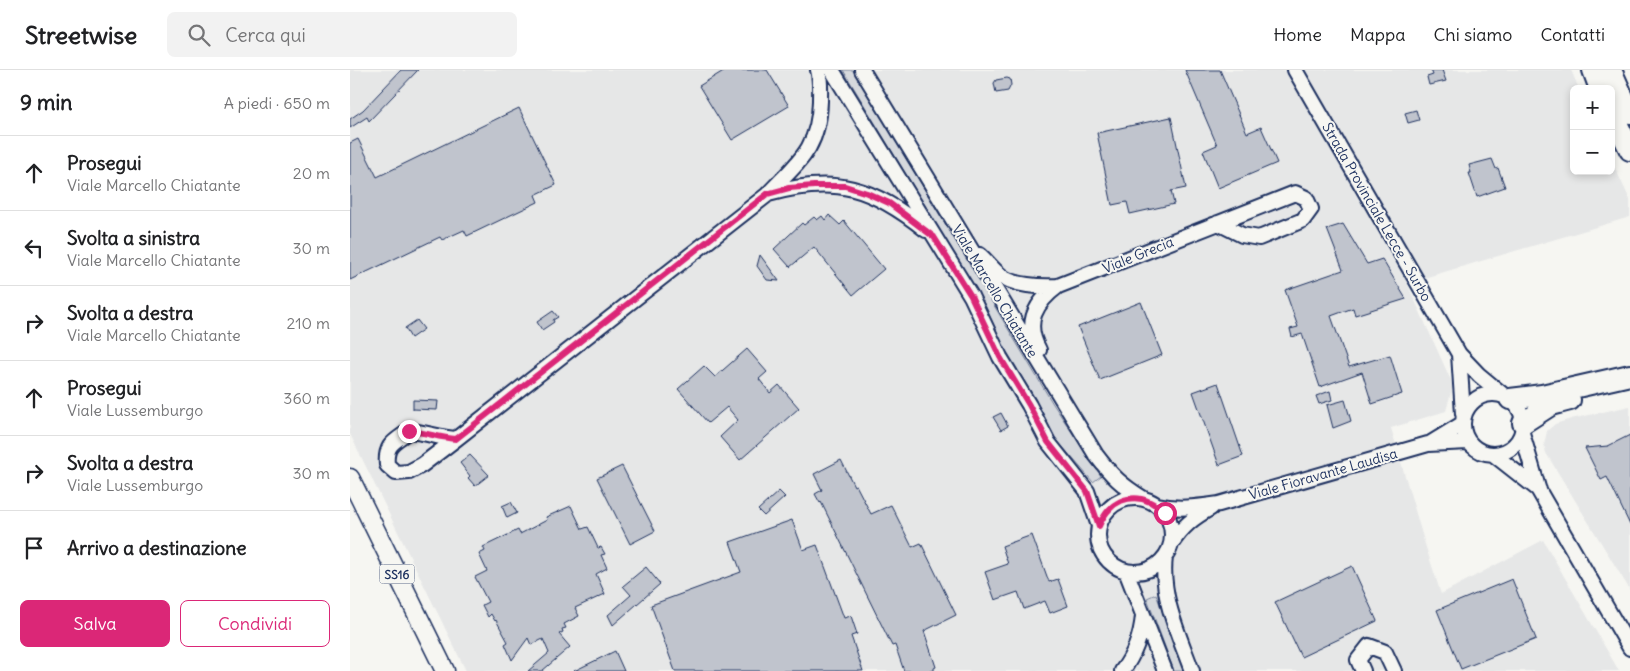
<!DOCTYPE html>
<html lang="it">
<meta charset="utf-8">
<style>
:root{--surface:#fff;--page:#f2f2f2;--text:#202124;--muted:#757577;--line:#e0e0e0;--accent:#db2777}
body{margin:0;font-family:Delius,sans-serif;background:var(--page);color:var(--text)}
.controls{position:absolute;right:15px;top:15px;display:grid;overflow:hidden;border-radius:8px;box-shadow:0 2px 8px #0003}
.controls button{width:45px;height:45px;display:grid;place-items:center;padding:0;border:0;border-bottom:1px solid var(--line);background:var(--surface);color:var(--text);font:25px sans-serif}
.stop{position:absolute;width:15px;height:15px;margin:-11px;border:4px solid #db2777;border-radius:50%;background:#fff}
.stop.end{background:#db2777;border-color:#fff;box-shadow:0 1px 5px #0008}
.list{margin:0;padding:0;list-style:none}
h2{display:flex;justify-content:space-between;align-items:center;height:65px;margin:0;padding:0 20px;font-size:21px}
h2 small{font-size:16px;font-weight:400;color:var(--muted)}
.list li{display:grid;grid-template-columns:32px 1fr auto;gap:15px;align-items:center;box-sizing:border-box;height:75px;padding:0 20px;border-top:1px solid var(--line)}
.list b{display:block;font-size:19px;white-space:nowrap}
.list p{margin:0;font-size:16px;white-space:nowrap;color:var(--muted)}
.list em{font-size:16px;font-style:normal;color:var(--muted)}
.actions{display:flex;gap:10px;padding:15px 20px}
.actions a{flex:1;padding:11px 0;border:1px solid var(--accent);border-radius:8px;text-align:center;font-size:18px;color:var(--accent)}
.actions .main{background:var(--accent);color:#fff}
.icon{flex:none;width:28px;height:28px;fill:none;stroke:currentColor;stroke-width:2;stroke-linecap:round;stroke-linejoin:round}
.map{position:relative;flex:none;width:1280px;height:601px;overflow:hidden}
header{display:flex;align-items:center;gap:30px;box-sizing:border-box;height:70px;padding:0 25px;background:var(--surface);border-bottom:1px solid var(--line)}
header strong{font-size:24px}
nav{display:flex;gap:28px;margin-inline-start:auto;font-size:18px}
.search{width:350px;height:45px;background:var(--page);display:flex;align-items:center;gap:12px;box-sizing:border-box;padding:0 18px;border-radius:8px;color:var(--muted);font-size:19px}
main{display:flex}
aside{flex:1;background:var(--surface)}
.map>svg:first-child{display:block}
.built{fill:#e6e7e7}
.green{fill:#d6d9dd;stroke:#78849e}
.building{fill:#c0c4cd;stroke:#1b2f5e}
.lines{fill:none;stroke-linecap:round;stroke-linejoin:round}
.minor-casing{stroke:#1b2f5e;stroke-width:18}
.major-casing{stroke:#1b2f5e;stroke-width:21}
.highway-casing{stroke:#1b2f5e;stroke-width:24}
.minor{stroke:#f6f6f2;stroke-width:14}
.major{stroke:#f6f6f2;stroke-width:18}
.highway{stroke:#f6f6f2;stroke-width:20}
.route{stroke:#db2777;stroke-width:6}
.labels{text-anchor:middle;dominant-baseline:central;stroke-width:4;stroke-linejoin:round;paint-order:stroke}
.shield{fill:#f6f6f2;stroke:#5d6b8a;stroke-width:1}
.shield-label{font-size:12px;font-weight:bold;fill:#1b2f5e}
.street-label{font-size:14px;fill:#1b2f5e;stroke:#f6f6f2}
</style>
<header>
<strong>Streetwise</strong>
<div class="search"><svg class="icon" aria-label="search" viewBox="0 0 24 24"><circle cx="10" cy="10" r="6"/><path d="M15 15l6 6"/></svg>Cerca qui</div>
<nav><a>Home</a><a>Mappa</a><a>Chi siamo</a><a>Contatti</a></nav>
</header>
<main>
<aside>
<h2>9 min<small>A piedi · 650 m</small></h2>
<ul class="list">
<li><svg class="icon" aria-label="ahead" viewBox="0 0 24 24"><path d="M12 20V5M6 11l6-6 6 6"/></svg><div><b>Prosegui</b><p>Viale Marcello Chiatante</p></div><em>20 m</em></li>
<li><svg class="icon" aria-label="left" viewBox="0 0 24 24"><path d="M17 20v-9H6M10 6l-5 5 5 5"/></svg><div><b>Svolta a sinistra</b><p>Viale Marcello Chiatante</p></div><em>30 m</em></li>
<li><svg class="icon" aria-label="right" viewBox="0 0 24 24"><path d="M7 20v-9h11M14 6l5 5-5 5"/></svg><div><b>Svolta a destra</b><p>Viale Marcello Chiatante</p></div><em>210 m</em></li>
<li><svg class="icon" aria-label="ahead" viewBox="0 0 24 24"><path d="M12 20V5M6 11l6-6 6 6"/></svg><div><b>Prosegui</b><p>Viale Lussemburgo</p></div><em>360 m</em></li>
<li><svg class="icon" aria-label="right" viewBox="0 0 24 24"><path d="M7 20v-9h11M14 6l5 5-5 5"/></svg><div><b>Svolta a destra</b><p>Viale Lussemburgo</p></div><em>30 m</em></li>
<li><svg class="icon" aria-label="arrive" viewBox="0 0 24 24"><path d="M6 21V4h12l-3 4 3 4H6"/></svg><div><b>Arrivo a destinazione</b></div></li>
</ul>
<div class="actions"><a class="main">Salva</a><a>Condividi</a></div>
</aside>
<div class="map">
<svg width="1280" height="601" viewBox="0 0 1280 601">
<rect width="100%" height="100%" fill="#f6f6f2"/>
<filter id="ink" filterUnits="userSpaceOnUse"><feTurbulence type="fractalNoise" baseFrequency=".02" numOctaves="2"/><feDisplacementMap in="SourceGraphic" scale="10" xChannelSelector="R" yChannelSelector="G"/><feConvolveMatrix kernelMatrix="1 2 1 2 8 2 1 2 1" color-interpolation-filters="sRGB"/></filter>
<g filter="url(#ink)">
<path class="built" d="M 0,0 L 1221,0 L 1229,19 L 1224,19 L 1224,101 L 1261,101 L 1261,89 L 1280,130 L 1280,147 L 1057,213 L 1103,315 L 1096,341 L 1041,358 L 1074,471 L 1091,524 L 1193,470 L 1269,601 L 116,601 L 0,364 Z
M 1280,336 L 1280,520 L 1196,383 L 1194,375 L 1197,361 L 1205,354 L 1221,349 Z"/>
<path class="green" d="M 493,0 L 503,0 L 703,334 L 751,406 L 743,412 L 705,368 L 690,338 L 657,286 L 636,237 Z
M 806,524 L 834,601 L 824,601 L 797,528 Z"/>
<path class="building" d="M 51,0 L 68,0 L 19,51 L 17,47 L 0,58 L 0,49 L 13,40 Z
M 375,0 L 417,0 L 439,36 L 382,70 L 349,16 Z
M 835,0 L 870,0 L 897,63 L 911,57 L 927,93 L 868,118 L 853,81 L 867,75 Z
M 1081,0 L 1092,0 L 1096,11 L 1079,15 L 1077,7 L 1083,5 Z
M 657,8 L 660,9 L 661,15 L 658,21 L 646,23 L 644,13 L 646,10 Z
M 169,38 L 206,115 L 185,125 L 188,132 L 117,166 L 114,160 L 92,170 L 90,167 L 0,210 L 0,73 L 8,69 L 27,107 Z
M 1066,40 L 1069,50 L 1058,53 L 1055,43 Z
M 821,47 L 836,118 L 821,121 L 824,134 L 780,144 L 777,132 L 762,135 L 747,63 Z
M 1142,89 L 1146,99 L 1148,98 L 1155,117 L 1127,127 L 1119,103 L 1121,103 L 1119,95 Z
M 479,145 L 490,155 L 494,151 L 534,199 L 503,225 L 464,177 L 440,197 L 424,179 L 452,153 L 454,155 L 464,147 L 467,150 L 472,146 L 475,150 Z
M 993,154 L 1017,194 L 1032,189 L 1056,229 L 1005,245 L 1003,238 L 981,246 L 999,297 L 1040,285 L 1052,324 L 1022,334 L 1012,302 L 970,317 L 952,264 L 942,267 L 940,259 L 948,257 L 935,220 L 993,200 L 977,159 Z
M 410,185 L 429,211 L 417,210 L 407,196 Z
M 791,232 L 812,285 L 750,310 L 728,257 Z
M 203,241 L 208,247 L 203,250 L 204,252 L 192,260 L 187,252 Z
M 67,250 L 74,259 L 61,268 L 55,258 Z
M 397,279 L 417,302 L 409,309 L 420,323 L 429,315 L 449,338 L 390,390 L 370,367 L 388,350 L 377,337 L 358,353 L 328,319 L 354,296 L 365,307 Z
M 868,313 L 893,386 L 869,395 L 843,322 Z
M 980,321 L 982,330 L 969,334 L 966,326 Z
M 63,330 L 88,331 L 87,340 L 63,339 Z
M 995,330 L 1001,351 L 983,358 L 977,335 Z
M 651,343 L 658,356 L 651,360 L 643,347 Z
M 1280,365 L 1280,455 L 1257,407 L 1251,410 L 1235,378 L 1258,376 Z
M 120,385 L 139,405 L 125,416 L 118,408 L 120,406 L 110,393 Z
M 491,390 L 504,416 L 506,415 L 521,444 L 541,435 L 562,477 L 571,473 L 606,545 L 574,561 L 586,597 L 584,598 L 584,601 L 554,601 L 545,575 L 542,576 L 471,432 L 470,433 L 465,424 L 472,420 L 464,404 Z
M 272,396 L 305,461 L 280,474 L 247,408 Z
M 429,421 L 435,427 L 414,446 L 408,440 Z
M 161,432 L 167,443 L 157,448 L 152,436 Z
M 221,436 L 232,459 L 238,457 L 248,478 L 251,477 L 255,484 L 251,485 L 257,498 L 246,504 L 255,524 L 225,538 L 229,546 L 214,554 L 216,558 L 212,559 L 213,562 L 209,564 L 220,577 L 192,601 L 178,601 L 199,583 L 193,569 L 181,575 L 178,568 L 162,590 L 155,574 L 158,572 L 146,550 L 145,551 L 141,544 L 138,547 L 132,535 L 138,532 L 125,507 L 137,501 L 129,484 L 135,481 L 133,477 L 168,460 L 170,464 L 197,450 L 196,447 Z
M 442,450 L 453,480 L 467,475 L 494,548 L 501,546 L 507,564 L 501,566 L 513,601 L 325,601 L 301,535 L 391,502 L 380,472 Z
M 682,465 L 699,512 L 708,509 L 718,536 L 700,543 L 695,531 L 674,539 L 668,522 L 645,530 L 635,502 L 658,494 L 652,476 Z
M 1002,496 L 1027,551 L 951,587 L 925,532 Z
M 296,497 L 310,514 L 263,555 L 258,545 L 281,525 L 273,516 Z
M 1162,509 L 1186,569 L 1111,599 L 1087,540 Z
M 265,581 L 274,601 L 224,601 Z"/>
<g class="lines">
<defs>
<path id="minor" d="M 482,0 L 621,226 L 650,287 L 679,335 L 698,372 L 737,421 L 749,456
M 512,0 L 746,385 C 762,406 771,415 794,429
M 945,0 L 1109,284 L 1129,305 L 1152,324
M 418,124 C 486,105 522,117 576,160
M 630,185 C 637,191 642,199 650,205 C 663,216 691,217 708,216
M 689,280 C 674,253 685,233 708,216 L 945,123 L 956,128 L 961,139 L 953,150 L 909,168 L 892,165 L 868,153
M 1109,284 L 1113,344
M1113 354a30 30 0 1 1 60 0a30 30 0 1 1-60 0Z
M 1172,363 L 1189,421 L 1280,578
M 106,369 C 89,368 75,362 59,361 C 44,372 35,374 37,395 L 46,403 L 59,402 L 72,395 L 106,369 L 417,125 C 448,92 469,79 470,31 C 470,21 471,10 468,0
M 1081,373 L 1112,354
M 1143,384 L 1189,420
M748 465a37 37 0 1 1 74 0a37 37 0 1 1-74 0Z
M 807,435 C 828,440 847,437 869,434 L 1078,374 L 1118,372
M 821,474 C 833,456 843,448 861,438
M 815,487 C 810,526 829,565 842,601
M 776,501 L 815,601
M 772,601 C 785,584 791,567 793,546
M 1013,601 L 1008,590 L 1019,576 L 1035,582 L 1044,601"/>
<path id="major" d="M 0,408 L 95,601"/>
<path id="highway" d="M 1243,0 L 1250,19
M 1261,0 L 1280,43
M 1261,41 L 1280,80
M 1160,329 L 1192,325 L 1280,305
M 1173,353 L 1201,335 L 1220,330"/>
</defs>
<use href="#minor" class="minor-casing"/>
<use href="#major" class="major-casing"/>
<use href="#highway" class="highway-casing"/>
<use href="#minor" class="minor"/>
<use href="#major" class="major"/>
<use href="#highway" class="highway"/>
</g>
</g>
<g class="lines" filter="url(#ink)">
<path class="route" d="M 59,361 C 75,362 89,368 106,369 L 417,124 L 439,118 L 464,116 L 495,116 L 517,123 L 539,133 L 584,167 L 621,226 L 650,287 L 679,335 L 698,372 L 737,421 L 749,456 C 762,425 791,419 815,443"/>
</g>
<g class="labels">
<rect class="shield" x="29.5" y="494.5" width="35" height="19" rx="4"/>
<g class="shield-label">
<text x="47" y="504">SS16</text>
</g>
<g class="street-label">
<text transform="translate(1027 142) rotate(60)">Strada Provinciale Lecce - Surbo</text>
<text transform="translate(788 185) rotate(-22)">Viale Grecia</text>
<text transform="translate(645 221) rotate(59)">Viale Marcello Chiatante</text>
<text transform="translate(973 404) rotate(-16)">Viale Fioravante Laudisa</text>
</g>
</g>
</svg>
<div class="controls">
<button>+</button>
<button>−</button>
</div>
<div class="stop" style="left:815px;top:443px"></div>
<div class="stop end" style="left:59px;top:361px"></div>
</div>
</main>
